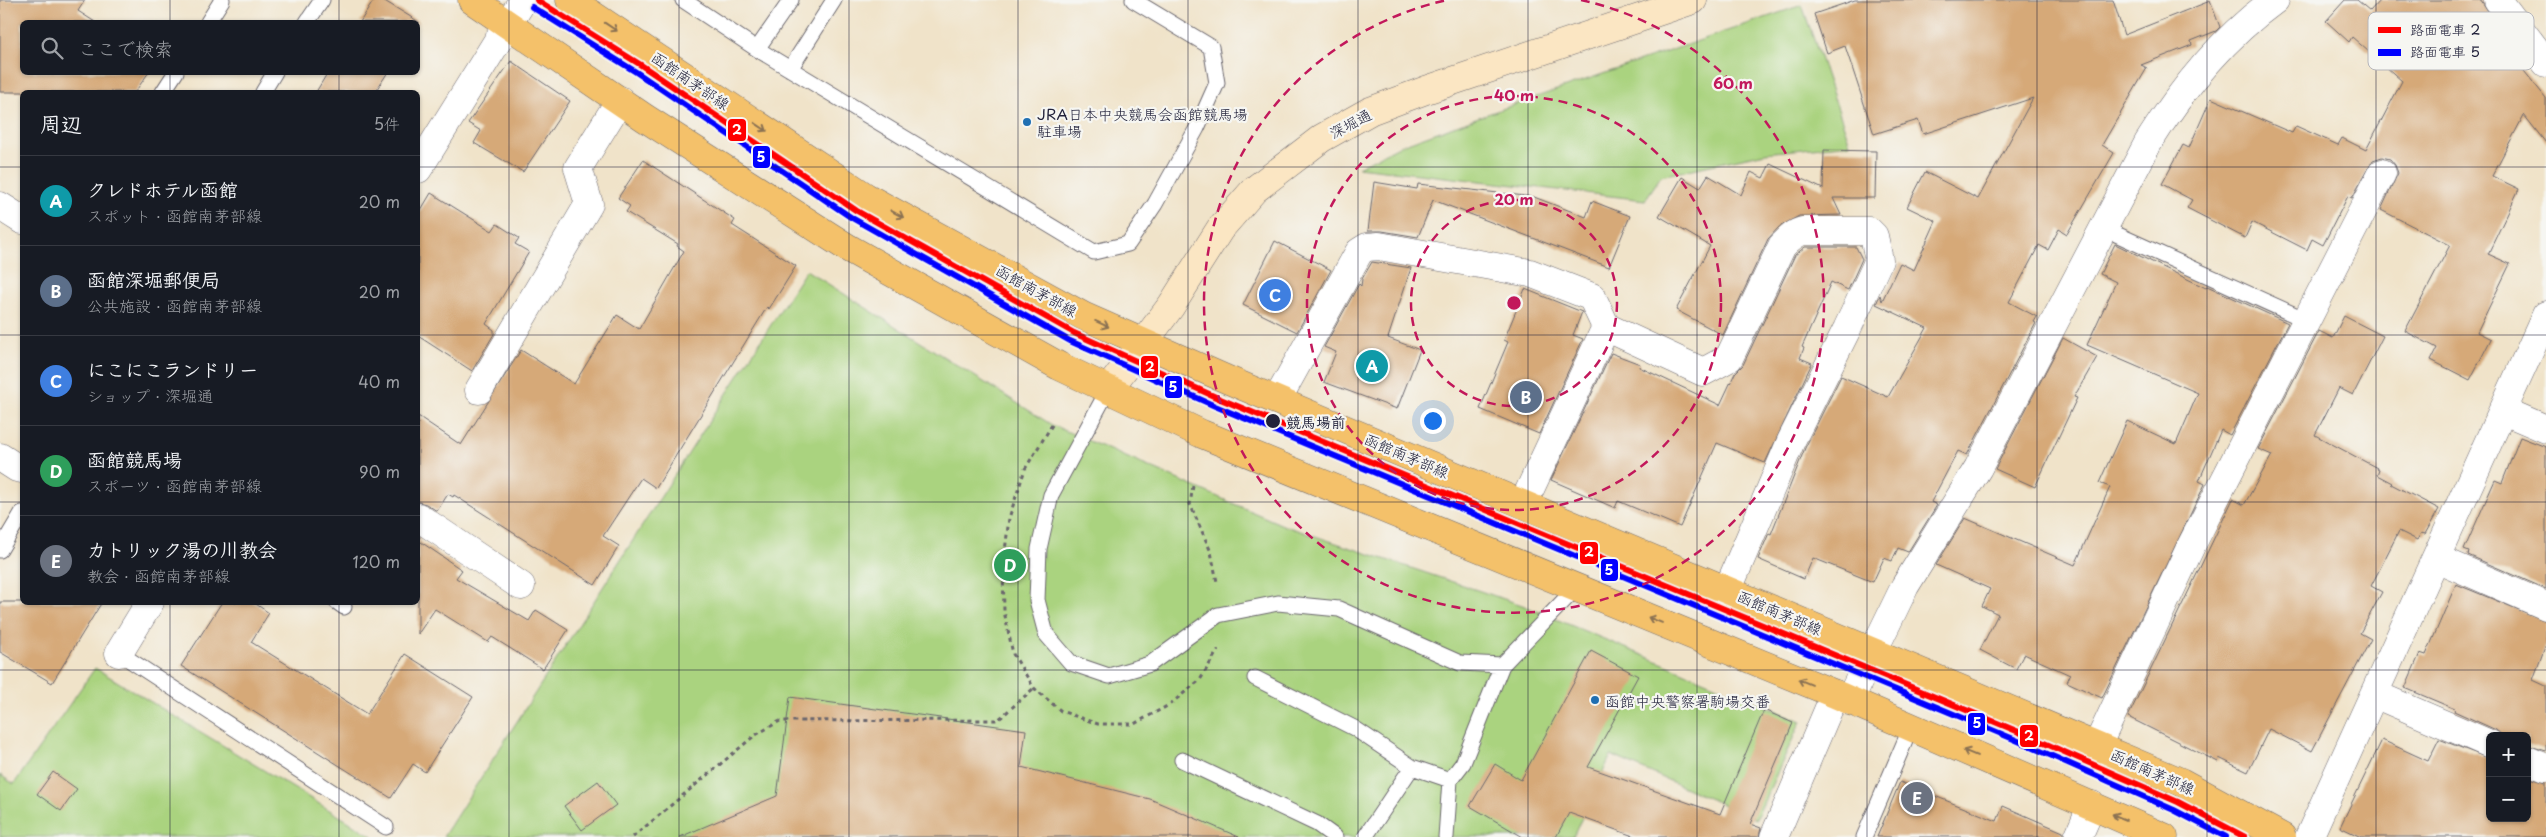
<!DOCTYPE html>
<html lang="ja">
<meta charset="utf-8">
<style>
:root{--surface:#171b24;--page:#242831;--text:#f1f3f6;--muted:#9ea1a6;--line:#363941;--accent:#d93025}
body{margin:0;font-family:"Playpen Sans","Klee One",sans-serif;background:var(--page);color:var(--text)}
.controls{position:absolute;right:15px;bottom:15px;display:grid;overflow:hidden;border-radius:8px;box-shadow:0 1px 4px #0004}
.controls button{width:45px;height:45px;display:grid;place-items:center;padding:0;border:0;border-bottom:1px solid var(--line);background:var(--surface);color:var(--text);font:25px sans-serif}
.you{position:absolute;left:1432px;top:420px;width:18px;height:18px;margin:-12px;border:4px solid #fff;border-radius:50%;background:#1a73e8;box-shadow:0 0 0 8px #1a73e833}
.badge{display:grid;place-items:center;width:32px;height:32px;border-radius:50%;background:var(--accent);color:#fff;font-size:16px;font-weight:700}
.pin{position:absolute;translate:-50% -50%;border:2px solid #fff;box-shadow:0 1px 5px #0006}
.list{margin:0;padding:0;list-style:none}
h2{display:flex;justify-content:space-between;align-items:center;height:65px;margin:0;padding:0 20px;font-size:21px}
h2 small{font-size:16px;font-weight:400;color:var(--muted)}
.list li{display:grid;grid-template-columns:32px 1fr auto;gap:15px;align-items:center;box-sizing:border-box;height:90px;padding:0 20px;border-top:1px solid var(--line)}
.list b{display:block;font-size:19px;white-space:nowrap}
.list p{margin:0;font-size:16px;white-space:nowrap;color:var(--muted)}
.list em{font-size:16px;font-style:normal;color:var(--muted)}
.icon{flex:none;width:28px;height:28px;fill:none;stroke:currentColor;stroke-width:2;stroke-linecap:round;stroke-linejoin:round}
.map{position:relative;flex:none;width:2546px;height:837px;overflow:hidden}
.search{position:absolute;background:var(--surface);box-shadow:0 1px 4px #0004;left:20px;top:20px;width:400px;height:55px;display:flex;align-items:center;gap:12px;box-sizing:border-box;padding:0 18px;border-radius:8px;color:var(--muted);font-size:19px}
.panel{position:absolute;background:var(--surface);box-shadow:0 1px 4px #0004;left:20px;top:90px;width:400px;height:515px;border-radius:8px}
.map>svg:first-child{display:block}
.green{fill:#aad37f;stroke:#667a5d}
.building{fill:#d6a978}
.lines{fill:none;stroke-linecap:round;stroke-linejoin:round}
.lane-casing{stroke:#6a666d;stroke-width:17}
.street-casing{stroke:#6a666d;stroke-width:29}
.secondary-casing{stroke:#6a666d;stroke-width:29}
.primary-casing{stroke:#6a666d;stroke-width:29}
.path{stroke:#6a666d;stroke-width:3;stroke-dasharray:4 4;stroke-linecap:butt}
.lane{stroke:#fff;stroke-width:15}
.street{stroke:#fff;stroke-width:28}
.secondary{stroke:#fbe6c3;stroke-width:28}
.primary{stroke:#f4c16a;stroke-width:28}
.tram-1-casing{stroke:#f6f6f2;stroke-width:10}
.tram-2-casing{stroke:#f6f6f2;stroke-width:10}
.tram-1{stroke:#f00;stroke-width:6}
.tram-2{stroke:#00f;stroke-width:6}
.oneway{stroke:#8b7252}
.grid{fill:none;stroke:#22223b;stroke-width:1;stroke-opacity:0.55}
.ring{fill:none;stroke:#c2185b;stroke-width:2.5;stroke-dasharray:9 6}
.poi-dot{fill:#1f6fb2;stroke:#f6f6f2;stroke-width:2}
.stop-dot{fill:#22223b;stroke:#f6f6f2;stroke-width:2}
.labels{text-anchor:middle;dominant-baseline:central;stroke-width:4.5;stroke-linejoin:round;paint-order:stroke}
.street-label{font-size:15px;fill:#22223b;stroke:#f6f6f2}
.poi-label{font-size:15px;fill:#22223b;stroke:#f6f6f2;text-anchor:start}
.stop-label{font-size:15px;font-weight:bold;fill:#22223b;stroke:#f6f6f2;text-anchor:start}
.key{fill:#f6f6f2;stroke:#b6b6bb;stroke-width:1}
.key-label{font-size:14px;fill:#22223b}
.centre{fill:#c2185b;stroke:#f6f6f2;stroke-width:2.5}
.ring-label{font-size:15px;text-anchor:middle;font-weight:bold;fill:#c2185b;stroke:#f6f6f2;stroke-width:4.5;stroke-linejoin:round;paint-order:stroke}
.line-badge{stroke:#f6f6f2;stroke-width:2}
.badge-label{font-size:14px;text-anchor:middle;font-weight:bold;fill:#fff}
</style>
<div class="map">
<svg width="2546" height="837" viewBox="0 0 2546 837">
<rect width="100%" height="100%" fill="#f6f6f2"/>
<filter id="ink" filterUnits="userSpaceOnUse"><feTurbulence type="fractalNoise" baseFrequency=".02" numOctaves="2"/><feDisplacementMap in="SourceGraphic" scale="10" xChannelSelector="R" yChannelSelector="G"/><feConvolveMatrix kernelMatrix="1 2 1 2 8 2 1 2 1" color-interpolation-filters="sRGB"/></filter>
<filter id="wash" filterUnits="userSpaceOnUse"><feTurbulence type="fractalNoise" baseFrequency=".0096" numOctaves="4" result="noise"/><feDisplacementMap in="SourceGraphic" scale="20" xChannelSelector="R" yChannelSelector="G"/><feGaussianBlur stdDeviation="1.12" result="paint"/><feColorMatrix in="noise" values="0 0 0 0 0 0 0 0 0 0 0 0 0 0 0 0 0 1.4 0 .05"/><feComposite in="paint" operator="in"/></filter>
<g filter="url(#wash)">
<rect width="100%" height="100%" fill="#f0e3c9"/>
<path class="green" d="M 1802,5 L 1850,144 L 1765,153 L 1661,176 L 1645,200 L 1358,167 L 1399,146 L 1476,118 Z
M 806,270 L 1052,425 L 1285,526 L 1522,605 L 1801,721 L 1756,819 L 1611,755 L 1573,837 L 443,837 Z
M 95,668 L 374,837 L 0,837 L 0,775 L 14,784 Z"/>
<g id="blocks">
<path class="building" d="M 0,0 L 85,0 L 78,11 L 95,22 L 22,22 L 22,72 L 149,72 L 135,92 L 0,92 Z
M 374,0 L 383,0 L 419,22 L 418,24 L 418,22 L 360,22 Z
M 1855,0 L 2113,0 L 2124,35 L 2210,1 L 2220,27 L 2216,31 L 2191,41 L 2192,45 L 2141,65 L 2147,68 L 2102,145 L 2114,153 L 2067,234 L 2059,229 L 2048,250 L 2039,245 L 2009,302 L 2037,317 L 2034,322 L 2036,323 L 1967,455 L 1958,451 L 1931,502 L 1937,505 L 1908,552 L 1898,548 L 1892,561 L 1884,558 L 1873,582 L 1813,558 L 1804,579 L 1758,559 L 1769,533 L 1771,534 L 1805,448 L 1841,376 L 1888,397 L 1927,328 L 1876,304 L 1880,295 L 1882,301 L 1900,263 L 1914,270 L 1936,221 L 1907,207 L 1925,172 L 1978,199 L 2033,98 L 1923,134 L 1918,120 L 1874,134 L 1845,46 L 1827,53 L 1814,14 Z
M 2345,0 L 2357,0 L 2370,11 L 2380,0 L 2481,0 L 2496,24 L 2490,29 L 2546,98 L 2546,143 L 2524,115 L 2492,176 L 2519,189 L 2488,254 L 2510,264 L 2477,332 L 2491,339 L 2470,380 L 2431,360 L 2437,348 L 2405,331 L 2450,245 L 2381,210 L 2398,173 L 2395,165 L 2390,159 L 2382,157 L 2373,160 L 2352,198 L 2348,196 L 2323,245 L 2312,239 L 2307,250 L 2252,222 L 2245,238 L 2187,208 L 2192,200 L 2162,184 L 2183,145 L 2189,148 L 2211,98 L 2292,133 L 2296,126 L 2338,145 L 2342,138 L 2366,150 L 2402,81 L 2352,37 L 2349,42 L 2326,21 Z
M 511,61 L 570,101 L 523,172 L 474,143 L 481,131 L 468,123 Z
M 328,72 L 388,72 L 375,92 L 316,92 Z
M 1824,150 L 1876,151 L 1875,198 L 1833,198 L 1841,215 L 1799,216 L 1779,227 L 1768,239 L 1723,335 L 1676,310 L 1710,246 L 1659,216 L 1682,177 L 1700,188 L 1708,175 L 1741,195 L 1751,172 L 1763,178 L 1770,164 L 1823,189 Z
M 643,160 L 735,220 L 732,225 L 796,266 L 769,309 L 767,307 L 656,488 L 641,478 L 603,536 L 619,546 L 595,585 L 454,495 L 453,497 L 448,494 L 437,511 L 426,504 L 418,502 L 418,416 L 461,445 L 521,350 L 574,384 L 617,315 L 639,329 L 684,251 L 677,246 L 678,244 L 626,212 L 630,206 L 618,198 Z
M 1374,182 L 1417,189 L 1418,184 L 1534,197 L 1586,217 L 1592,201 L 1630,216 L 1609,267 L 1433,200 L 1418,237 L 1382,231 L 1368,231 Z
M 431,193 L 492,231 L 497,224 L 519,238 L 515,244 L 529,252 L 486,324 L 494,330 L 494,334 L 472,371 L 418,336 L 418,215 Z
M 1275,241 L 1331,270 L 1297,332 L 1243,305 Z
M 2115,244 L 2206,288 L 2207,286 L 2288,323 L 2230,435 L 2221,430 L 2199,481 L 2205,484 L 2102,698 L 2067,682 L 2070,675 L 2024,654 L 2016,669 L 1980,650 L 1998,614 L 1982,606 L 1990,589 L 1936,565 L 1965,518 L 2075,565 L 2110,487 L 2099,483 L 2127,421 L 2176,444 L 2198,393 L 2087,345 L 2116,282 L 2100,274 Z
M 1805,247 L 1856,247 L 1862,259 L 1848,290 L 1831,282 L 1802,347 L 1804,348 L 1800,358 L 1812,363 L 1765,463 L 1717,443 L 1680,527 L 1618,501 L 1615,508 L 1551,480 L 1611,353 L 1640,364 L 1639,367 L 1720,405 L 1735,373 L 1743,365 L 1795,255 Z
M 1372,262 L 1411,268 L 1388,338 L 1420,350 L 1397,409 L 1324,382 L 1336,352 L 1324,347 L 1359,284 L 1361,286 L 1362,279 Z
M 1525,289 L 1582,312 L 1573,335 L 1583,339 L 1539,434 L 1480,409 L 1508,342 L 1504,340 Z
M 2344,316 L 2383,336 L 2353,395 L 2339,388 L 2315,435 L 2379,469 L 2377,475 L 2392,483 L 2391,484 L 2439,509 L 2425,534 L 2421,533 L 2417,540 L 2399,531 L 2371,586 L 2382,592 L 2360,633 L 2371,639 L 2312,751 L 2269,729 L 2248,772 L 2219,758 L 2218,762 L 2128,717 L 2233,499 L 2244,505 L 2272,455 L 2258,449 L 2319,331 L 2333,338 Z
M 2063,338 L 2097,357 L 2074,397 L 2077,398 L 2035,487 L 1995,469 Z
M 2520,437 L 2546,447 L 2546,589 L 2468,555 L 2469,552 L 2464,550 L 2495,480 L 2502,483 Z
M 418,535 L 420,537 L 418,540 L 462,570 L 456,578 L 529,621 L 536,610 L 568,630 L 543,669 L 492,637 L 488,642 L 435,609 L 418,634 Z
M 2456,584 L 2546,621 L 2546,644 L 2533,680 L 2546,686 L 2546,751 L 2527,745 L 2527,736 L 2503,736 L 2496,730 L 2454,711 L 2455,709 L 2405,688 L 2420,653 L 2426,655 Z
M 0,602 L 102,602 L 52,683 L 0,652 Z
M 222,602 L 253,602 L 269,613 L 251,642 L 367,714 L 405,654 L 473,697 L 425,772 L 413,764 L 391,798 L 181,666 Z
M 1591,651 L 1638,676 L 1588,767 L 1720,814 L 1764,710 L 1793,723 L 1750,824 L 1761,828 L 1759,837 L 1636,837 L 1569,813 L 1556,837 L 1523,837 L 1470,806 L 1495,764 L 1521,780 Z
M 790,697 L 1026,730 L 1021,767 L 1150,799 L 1239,837 L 680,837 L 777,796 Z
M 2439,739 L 2490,759 L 2490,818 L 2527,818 L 2527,777 L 2546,783 L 2546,837 L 2361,837 L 2340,827 L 2382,740 L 2428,761 Z
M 53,772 L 77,789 L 61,811 L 37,794 Z
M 598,781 L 616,805 L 582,830 L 564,806 Z
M 1900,782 L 1997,821 L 2003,806 L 2063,832 L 2063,837 L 1877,837 Z"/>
</g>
</g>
<g filter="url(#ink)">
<use href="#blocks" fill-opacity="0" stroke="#6a666d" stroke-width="1"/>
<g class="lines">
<defs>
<path id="lane" d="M 683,0 L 757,49 L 791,0
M 208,22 L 222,0
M 307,22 L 322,0
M 757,49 L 1094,252 L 1128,244 L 1155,204 L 1197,128 L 1217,83 L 1211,47 L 1133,0
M 790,69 L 834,0
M 163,92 L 176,72
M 263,92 L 275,72
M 2105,229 L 2306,320
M 1108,390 L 1051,495 L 1039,549 L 1037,600 L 1046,634 L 1071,663 L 1109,676 L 1150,664 L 1218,615 L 1278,603 L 1339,609 L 1460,663 L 1502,665 L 1576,588
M 0,550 L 22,513
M 337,602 L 344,607
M 119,653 L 386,827
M 1255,678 L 1354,728 L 1412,767 L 1450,780
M 1182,760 L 1317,824 L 1335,837
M 1365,837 L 1412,767
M 1446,837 L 1450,780 L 1463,763 L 1502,665
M 1864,837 L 1911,727"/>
<path id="street" d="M 2498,0 L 2546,63
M 418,169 L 523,0
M 0,206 L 22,220
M 479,390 L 589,204 L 578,168 L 620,100
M 1277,400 L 1359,252 L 1367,247 L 1379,246 L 1530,273 L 1592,297 L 1606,327
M 2504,411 L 2546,429
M 0,457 L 17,468 L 22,469
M 1523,504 L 1606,327 L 1703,372 L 1729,358 L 1782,246 C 1789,239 1794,233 1803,231 L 1869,231 L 1874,236 L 1879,260 L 1847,329 L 1791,441 L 1728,589
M 418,517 L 521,586
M 2436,558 L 2546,606
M 119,653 L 150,602
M 2374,694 L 2490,744
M 1849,701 L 1905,586 L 1978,468 L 2148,143 C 2181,90 2224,37 2275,0
M 2097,746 L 2191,546 L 2382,173
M 2527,760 L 2546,768
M 1774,837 L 1835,694
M 2078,837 L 2092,805
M 2309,837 L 2546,315"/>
<path id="secondary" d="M 1108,390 L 1171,306 L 1220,229 L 1254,190 L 1322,138 L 1370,111 L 1426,90 L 1693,0"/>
<path id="primary" d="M 472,0 L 645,118 L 848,248 L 1059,366 L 1202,434 L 1835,694 L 2164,837
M 570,0 L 866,197 L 1083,316 L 1226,379 L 2181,782 L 2282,837"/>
</defs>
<use href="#lane" class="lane-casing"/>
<use href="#street" class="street-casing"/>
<use href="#secondary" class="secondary-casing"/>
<use href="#primary" class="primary-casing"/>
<path class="path" d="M 1052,425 L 1025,469 L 1009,518 L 1003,568 L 1004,611 L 1013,654 L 1034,688 L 1061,711 L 1098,724 L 1134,724 L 1169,705 L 1200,680 L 1218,650
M 1193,486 L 1190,504 L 1211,552 L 1217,582
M 633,837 L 754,736 L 780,721 L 998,720 L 1034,688"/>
<use href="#lane" class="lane"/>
<use href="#street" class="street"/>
<use href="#secondary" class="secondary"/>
<use href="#primary" class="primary"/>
<defs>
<path id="tram-1" d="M 537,0 L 641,65 L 857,211 L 1074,333 L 1218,398 L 2019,732 L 2178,802 L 2245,837"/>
<path id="tram-2" d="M 532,7 L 636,72 L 852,218 L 1070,341 L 1215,406 L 2016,740 L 2174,810 L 2226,837"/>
</defs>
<use href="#tram-1" class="tram-1-casing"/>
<use href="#tram-2" class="tram-2-casing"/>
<use href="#tram-1" class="tram-1"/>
<use href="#tram-2" class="tram-2"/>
</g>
<defs><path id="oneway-shaft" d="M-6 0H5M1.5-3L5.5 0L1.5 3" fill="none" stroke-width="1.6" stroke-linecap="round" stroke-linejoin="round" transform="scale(1.25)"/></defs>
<g class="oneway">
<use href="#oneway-shaft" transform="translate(611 27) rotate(34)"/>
<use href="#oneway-shaft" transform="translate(761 127) rotate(34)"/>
<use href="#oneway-shaft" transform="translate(897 214) rotate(29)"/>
<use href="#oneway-shaft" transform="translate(1102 324) rotate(24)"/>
<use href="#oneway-shaft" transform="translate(1655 620) rotate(-158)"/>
<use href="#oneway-shaft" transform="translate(1805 682) rotate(-158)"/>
<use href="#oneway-shaft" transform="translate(1970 753) rotate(-157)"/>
<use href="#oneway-shaft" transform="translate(2119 817) rotate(-157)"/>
</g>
</g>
<path class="grid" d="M 170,0 L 170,22M 339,0 L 339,22M 509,0 L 509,837M 679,0 L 679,837M 849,0 L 849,837M 1018,0 L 1018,837M 1188,0 L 1188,837M 1358,0 L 1358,837M 1528,0 L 1528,837M 1697,0 L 1697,837M 1867,0 L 1867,837M 2037,0 L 2037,837M 2207,0 L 2207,837M 2376,0 L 2376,837M 170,72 L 170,92M 339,72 L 339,92M 0,167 L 22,167M 418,167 L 2546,167M 0,335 L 22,335M 418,335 L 2546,335M 0,502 L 22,502M 418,502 L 2546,502M 170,602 L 170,837M 339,602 L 339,837M 0,670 L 2546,670"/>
<g class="ring">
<circle cx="1514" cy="303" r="103"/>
<circle cx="1514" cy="303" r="207"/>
<path d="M1581 0A310 310 0 1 1 1447 0"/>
</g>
<g class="poi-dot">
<circle cx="1027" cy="122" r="5"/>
<circle cx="1595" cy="700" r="5"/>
</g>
<circle class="stop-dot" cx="1273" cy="421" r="8"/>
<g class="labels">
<g class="street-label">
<text transform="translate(691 80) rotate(34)">函館南茅部線</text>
<text transform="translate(1350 123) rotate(-28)">深堀通</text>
<text transform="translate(1037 290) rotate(29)">函館南茅部線</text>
<text transform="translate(1407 455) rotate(23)">函館南茅部線</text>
<text transform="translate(1780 612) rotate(23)">函館南茅部線</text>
<text transform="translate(2153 771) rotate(24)">函館南茅部線</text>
</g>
<g class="poi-label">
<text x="1037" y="113">JRA日本中央競馬会函館競馬場<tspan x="1037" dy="17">駐車場</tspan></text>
<text x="1605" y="700">函館中央警察署駒場交番</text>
</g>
<g class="stop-label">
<text x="1286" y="421">競馬場前</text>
</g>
</g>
<rect x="2368" y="12" width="166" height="58" rx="8" class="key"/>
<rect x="2378" y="27" width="23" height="6" fill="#f00"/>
<rect x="2378" y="49" width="23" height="7" fill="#00f"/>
<g class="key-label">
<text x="2410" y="35">路面電車 2</text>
<text x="2410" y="57">路面電車 5</text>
</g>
<circle cx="1514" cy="303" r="8" class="centre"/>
<g class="ring-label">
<text x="1733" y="89">60 m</text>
<text x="1514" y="101">40 m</text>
<text x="1514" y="205">20 m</text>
</g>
<g class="line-badge">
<rect x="727" y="118" width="20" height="24" rx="5" fill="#f00"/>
<rect x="752" y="145" width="19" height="24" rx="5" fill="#00f"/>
<rect x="1140" y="355" width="19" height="24" rx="5" fill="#f00"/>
<rect x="1164" y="375" width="19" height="24" rx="5" fill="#00f"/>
<rect x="1579" y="541" width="20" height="24" rx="5" fill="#f00"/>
<rect x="1600" y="558" width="19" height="24" rx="5" fill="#00f"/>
<rect x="1967" y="712" width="19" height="24" rx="5" fill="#00f"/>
<rect x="2019" y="724" width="20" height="24" rx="5" fill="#f00"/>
</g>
<g class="badge-label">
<text x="737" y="135">2</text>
<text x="761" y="162">5</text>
<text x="1150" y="372">2</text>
<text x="1173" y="392">5</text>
<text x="1589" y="557">2</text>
<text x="1609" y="575">5</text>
<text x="1977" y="728">5</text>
<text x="2029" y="741">2</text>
</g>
</svg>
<div class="controls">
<button>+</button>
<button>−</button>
</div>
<div class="you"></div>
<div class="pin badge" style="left:1372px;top:366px;background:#0f9aa8">A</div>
<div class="pin badge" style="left:1526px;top:397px;background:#5c6f8a">B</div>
<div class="pin badge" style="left:1275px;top:295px;background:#3f7fe0">C</div>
<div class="pin badge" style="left:1010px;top:565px;background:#2e9e5b">D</div>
<div class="pin badge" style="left:1917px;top:798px;background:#6b7280">E</div>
<div class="search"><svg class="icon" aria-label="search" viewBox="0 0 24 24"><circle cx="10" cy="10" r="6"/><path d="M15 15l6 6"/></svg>ここで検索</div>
<section class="panel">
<h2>周辺<small>5件</small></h2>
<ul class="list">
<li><span class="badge" style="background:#0f9aa8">A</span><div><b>クレドホテル函館</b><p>スポット · 函館南茅部線</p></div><em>20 m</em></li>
<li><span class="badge" style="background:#5c6f8a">B</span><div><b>函館深堀郵便局</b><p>公共施設 · 函館南茅部線</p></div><em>20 m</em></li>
<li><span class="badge" style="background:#3f7fe0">C</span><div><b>にこにこランドリー</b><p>ショップ · 深堀通</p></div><em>40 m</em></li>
<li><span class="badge" style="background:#2e9e5b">D</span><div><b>函館競馬場</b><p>スポーツ · 函館南茅部線</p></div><em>90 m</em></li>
<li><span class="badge" style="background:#6b7280">E</span><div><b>カトリック湯の川教会</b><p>教会 · 函館南茅部線</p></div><em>120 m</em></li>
</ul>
</section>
</div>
